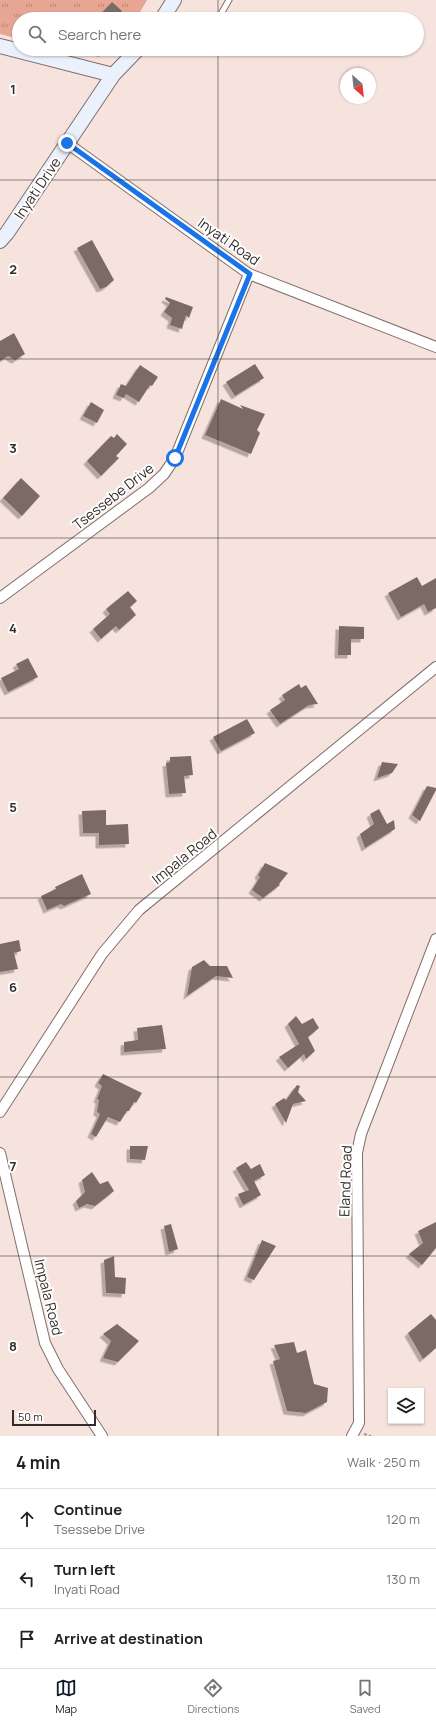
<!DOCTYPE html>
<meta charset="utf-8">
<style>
:root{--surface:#fff;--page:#f2f2f2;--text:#202124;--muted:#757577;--line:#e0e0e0;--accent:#111827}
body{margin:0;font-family:Manrope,sans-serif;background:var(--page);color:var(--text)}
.controls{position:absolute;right:12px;bottom:12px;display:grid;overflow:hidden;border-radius:0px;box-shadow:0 1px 3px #0004}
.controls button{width:36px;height:36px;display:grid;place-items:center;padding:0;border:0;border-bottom:1px solid var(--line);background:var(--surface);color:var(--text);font:20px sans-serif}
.compass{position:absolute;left:340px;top:68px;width:36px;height:36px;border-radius:50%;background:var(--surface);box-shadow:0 1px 3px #0004;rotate:153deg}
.scale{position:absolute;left:12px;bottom:10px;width:84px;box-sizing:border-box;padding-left:4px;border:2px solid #332c2a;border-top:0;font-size:11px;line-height:14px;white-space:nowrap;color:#332c2a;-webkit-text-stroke:3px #fff;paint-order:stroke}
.stop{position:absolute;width:12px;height:12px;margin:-9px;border:3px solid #1a73e8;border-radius:50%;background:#fff}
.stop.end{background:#1a73e8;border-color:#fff;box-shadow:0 1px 4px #0008}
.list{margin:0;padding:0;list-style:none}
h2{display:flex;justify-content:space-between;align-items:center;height:52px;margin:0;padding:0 16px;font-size:17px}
h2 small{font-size:13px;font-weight:400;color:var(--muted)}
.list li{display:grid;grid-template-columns:26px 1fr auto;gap:12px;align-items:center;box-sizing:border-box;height:60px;padding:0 16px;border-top:1px solid var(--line)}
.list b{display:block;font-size:15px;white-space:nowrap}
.list p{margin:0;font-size:13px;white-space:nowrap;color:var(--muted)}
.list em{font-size:13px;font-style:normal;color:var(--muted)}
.icon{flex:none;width:22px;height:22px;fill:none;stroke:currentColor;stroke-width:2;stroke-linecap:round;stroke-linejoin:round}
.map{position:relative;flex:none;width:436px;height:1436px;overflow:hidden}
.search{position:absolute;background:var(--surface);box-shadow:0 1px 3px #0004;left:12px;right:12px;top:12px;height:44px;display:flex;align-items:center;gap:10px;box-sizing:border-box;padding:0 14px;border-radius:22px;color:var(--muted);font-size:15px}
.sheet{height:232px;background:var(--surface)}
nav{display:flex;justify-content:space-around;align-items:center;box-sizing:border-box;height:56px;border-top:1px solid var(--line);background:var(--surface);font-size:11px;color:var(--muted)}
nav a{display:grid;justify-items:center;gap:2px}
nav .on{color:var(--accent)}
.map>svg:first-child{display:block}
.park{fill:url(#park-tufts)}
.building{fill:#7b6b66;filter:url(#shadow)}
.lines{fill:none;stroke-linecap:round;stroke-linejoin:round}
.lane-casing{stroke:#806f6a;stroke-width:7}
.street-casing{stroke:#806f6a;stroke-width:12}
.secondary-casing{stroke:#806f6a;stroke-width:16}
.path{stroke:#a49692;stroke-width:2;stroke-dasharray:3 2;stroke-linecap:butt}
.lane{stroke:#fff;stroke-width:5}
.street{stroke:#fff;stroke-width:10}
.secondary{stroke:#ebf0fd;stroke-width:14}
.route{stroke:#1a73e8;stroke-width:5}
.grid{fill:none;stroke:#332c2a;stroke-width:1;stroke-opacity:0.55}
.labels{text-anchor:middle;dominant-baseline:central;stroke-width:4;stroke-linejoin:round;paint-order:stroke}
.street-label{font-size:14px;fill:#332c2a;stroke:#fff}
.grid-label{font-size:13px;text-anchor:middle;font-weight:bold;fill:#332c2a;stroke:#fff;stroke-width:4;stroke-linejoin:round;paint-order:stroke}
</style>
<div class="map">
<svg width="436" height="1436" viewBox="0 0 436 1436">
<defs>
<pattern id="park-tufts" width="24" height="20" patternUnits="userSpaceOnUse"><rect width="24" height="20" fill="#e7a694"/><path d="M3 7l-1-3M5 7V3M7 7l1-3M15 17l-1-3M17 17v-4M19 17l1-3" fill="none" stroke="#bc8779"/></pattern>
<filter id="shadow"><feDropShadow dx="-3.5" dy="3.5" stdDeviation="0" flood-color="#0004"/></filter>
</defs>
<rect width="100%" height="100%" fill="#f6e3de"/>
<path class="park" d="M 0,0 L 147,0 L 136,19 L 19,19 L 19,39 L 0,34 Z
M 65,49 L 106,49 L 99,57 Z"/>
<path class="building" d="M 112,2 L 122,11 L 115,19 L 96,19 Z
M 92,240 L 114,280 L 106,287 L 100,289 L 77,248 Z
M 166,297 L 193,307 L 189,318 L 186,315 L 182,329 L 170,325 L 172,318 L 164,312 L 170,303 L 165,299 Z
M 14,333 L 25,354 L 15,360 L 8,356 L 0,361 L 0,341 Z
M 255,364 L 264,378 L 235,396 L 226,382 Z
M 140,365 L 158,377 L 152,386 L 150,385 L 139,402 L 126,394 L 124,398 L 116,395 L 121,384 L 126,386 Z
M 221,399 L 243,409 L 240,405 L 265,414 L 257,430 L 260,433 L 251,454 L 205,435 Z
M 91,402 L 104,410 L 97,423 L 83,416 Z
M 117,434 L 127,444 L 116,456 L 119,458 L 101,476 L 87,461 L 111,436 L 114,438 Z
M 21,478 L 40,496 L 22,516 L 3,498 Z
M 417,577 L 422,586 L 436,578 L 436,608 L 428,612 L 424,604 L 401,617 L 388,593 Z
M 128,591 L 137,601 L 130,607 L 136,615 L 119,630 L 116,626 L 101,639 L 93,629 L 110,614 L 106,609 Z
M 339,626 L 364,627 L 364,639 L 351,639 L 351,655 L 338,655 Z
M 28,658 L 38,677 L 8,692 L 1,678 L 19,669 L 16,664 Z
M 299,684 L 301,688 L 306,685 L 318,704 L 309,705 L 280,724 L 270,710 L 285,700 L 282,695 Z
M 247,719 L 255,733 L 221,751 L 213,737 Z
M 191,756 L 193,775 L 184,776 L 186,793 L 169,794 L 166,763 L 170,762 L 170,757 Z
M 382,762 L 398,764 L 392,773 L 377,778 Z
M 427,786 L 436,788 L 436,790 L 420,821 L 412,815 Z
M 379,809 L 387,824 L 394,820 L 395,829 L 365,848 L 360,834 L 374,824 L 370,814 Z
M 106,810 L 106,825 L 128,824 L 129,844 L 99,845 L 99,833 L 83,833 L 82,811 Z
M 265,863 L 288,873 L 279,884 L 280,885 L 263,898 L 252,890 L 260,877 L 258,875 Z
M 82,874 L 91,894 L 64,906 L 61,904 L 47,910 L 41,896 L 56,889 L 55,887 Z
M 19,940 L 21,951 L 14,953 L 18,969 L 0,972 L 0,944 Z
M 204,960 L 210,966 L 227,966 L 233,978 L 216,976 L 187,996 L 192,967 Z
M 296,1016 L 302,1024 L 313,1018 L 319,1028 L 308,1037 L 315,1051 L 306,1059 L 304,1054 L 288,1068 L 279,1057 L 299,1044 L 288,1024 Z
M 162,1025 L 166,1049 L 124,1052 L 124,1042 L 138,1040 L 137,1028 Z
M 103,1074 L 142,1093 L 136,1103 L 134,1102 L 129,1111 L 127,1111 L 120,1122 L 108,1117 L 96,1137 L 91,1134 L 100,1114 L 97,1112 L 99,1100 L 97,1099 L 102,1086 L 98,1083 Z
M 297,1085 L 300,1086 L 298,1092 L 306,1101 L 293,1104 L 286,1123 L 275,1104 L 284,1098 L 286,1100 Z
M 130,1146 L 148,1146 L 145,1160 L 130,1159 Z
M 246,1162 L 251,1169 L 260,1164 L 265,1175 L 254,1181 L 261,1195 L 243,1205 L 238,1194 L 249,1190 L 236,1168 Z
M 92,1172 L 100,1184 L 108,1181 L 114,1191 L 95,1206 L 87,1204 L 79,1208 L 76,1201 L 85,1192 L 82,1180 Z
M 436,1222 L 436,1248 L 422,1265 L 409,1254 L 423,1243 L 418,1231 Z
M 171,1224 L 178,1249 L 169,1252 L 164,1226 Z
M 262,1240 L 276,1246 L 254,1280 L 247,1277 Z
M 114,1256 L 115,1277 L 126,1278 L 125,1294 L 106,1293 L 104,1260 Z
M 431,1314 L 436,1320 L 436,1348 L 423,1359 L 408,1333 Z
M 117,1324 L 139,1341 L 118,1362 L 103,1358 L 111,1341 L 103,1334 Z
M 294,1342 L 297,1353 L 306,1350 L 314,1384 L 328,1388 L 327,1402 L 306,1413 L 287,1411 L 273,1361 L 280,1359 L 274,1345 Z"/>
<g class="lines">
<defs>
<path id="lane" d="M 218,19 L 229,0"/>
<path id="street" d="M 67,143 L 249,274 L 436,347
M 0,598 L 149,488 L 164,474 L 175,458 L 249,274
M 0,1112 L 102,954 L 139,910 L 436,667
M 0,1153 L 45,1343 L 58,1369 L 102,1436
M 352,1436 L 359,1423 L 357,1153 L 361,1134 L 436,939"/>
<path id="secondary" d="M 162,19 L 174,0
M 0,46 L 113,75
M 0,241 L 7,233 L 113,75 L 138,49"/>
</defs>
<use href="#lane" class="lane-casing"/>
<use href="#street" class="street-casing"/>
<use href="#secondary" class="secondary-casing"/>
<path class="path" d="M 364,1434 L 371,1436"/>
<use href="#lane" class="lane"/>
<use href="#street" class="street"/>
<use href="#secondary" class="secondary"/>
</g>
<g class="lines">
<path class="route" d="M 67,143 L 250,274 L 175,458"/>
</g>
<path class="grid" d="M 218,0 L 218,19M 218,49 L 218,1436M 0,180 L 436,180M 0,359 L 436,359M 0,538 L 436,538M 0,718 L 436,718M 0,898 L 436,898M 0,1077 L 436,1077M 0,1256 L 436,1256"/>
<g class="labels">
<g class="street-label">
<text transform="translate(37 188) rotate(-56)">Inyati Drive</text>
<text transform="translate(229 241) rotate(35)">Inyati Road</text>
<text transform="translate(113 496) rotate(-38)">Tsessebe Drive</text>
<text transform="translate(184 856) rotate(-39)">Impala Road</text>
<text transform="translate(345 1181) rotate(-88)">Eland Road</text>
<text transform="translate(49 1297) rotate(76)">Impala Road</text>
</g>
</g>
<g class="grid-label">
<text x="13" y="94">1</text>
<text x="13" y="274">2</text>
<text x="13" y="453">3</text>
<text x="13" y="633">4</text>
<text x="13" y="812">5</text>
<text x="13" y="992">6</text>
<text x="13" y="1171">7</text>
<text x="13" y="1351">8</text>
</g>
</svg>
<div class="controls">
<button><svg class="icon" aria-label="layers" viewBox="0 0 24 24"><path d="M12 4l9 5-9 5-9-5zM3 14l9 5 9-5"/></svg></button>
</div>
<svg class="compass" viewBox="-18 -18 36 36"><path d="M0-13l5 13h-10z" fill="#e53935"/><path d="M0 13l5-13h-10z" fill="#757577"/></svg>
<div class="scale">50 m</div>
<div class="stop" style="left:175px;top:458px"></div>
<div class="stop end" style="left:67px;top:143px"></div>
<div class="search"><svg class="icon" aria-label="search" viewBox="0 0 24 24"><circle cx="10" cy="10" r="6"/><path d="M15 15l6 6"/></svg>Search here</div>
</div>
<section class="sheet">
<h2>4 min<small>Walk · 250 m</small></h2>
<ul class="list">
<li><svg class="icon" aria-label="ahead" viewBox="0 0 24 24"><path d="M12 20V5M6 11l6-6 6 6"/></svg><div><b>Continue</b><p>Tsessebe Drive</p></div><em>120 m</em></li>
<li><svg class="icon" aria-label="left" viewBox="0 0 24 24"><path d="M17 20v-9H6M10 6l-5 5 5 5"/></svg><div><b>Turn left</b><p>Inyati Road</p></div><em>130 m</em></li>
<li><svg class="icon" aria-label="arrive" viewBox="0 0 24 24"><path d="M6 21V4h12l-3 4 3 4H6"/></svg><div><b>Arrive at destination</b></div></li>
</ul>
</section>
<nav>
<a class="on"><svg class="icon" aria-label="map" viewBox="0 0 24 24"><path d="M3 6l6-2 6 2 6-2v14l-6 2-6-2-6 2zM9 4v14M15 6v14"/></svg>Map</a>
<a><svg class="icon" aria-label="directions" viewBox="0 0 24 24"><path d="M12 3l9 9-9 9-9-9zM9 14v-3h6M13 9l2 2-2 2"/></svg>Directions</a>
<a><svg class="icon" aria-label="saved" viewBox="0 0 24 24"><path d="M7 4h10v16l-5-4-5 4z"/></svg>Saved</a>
</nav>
